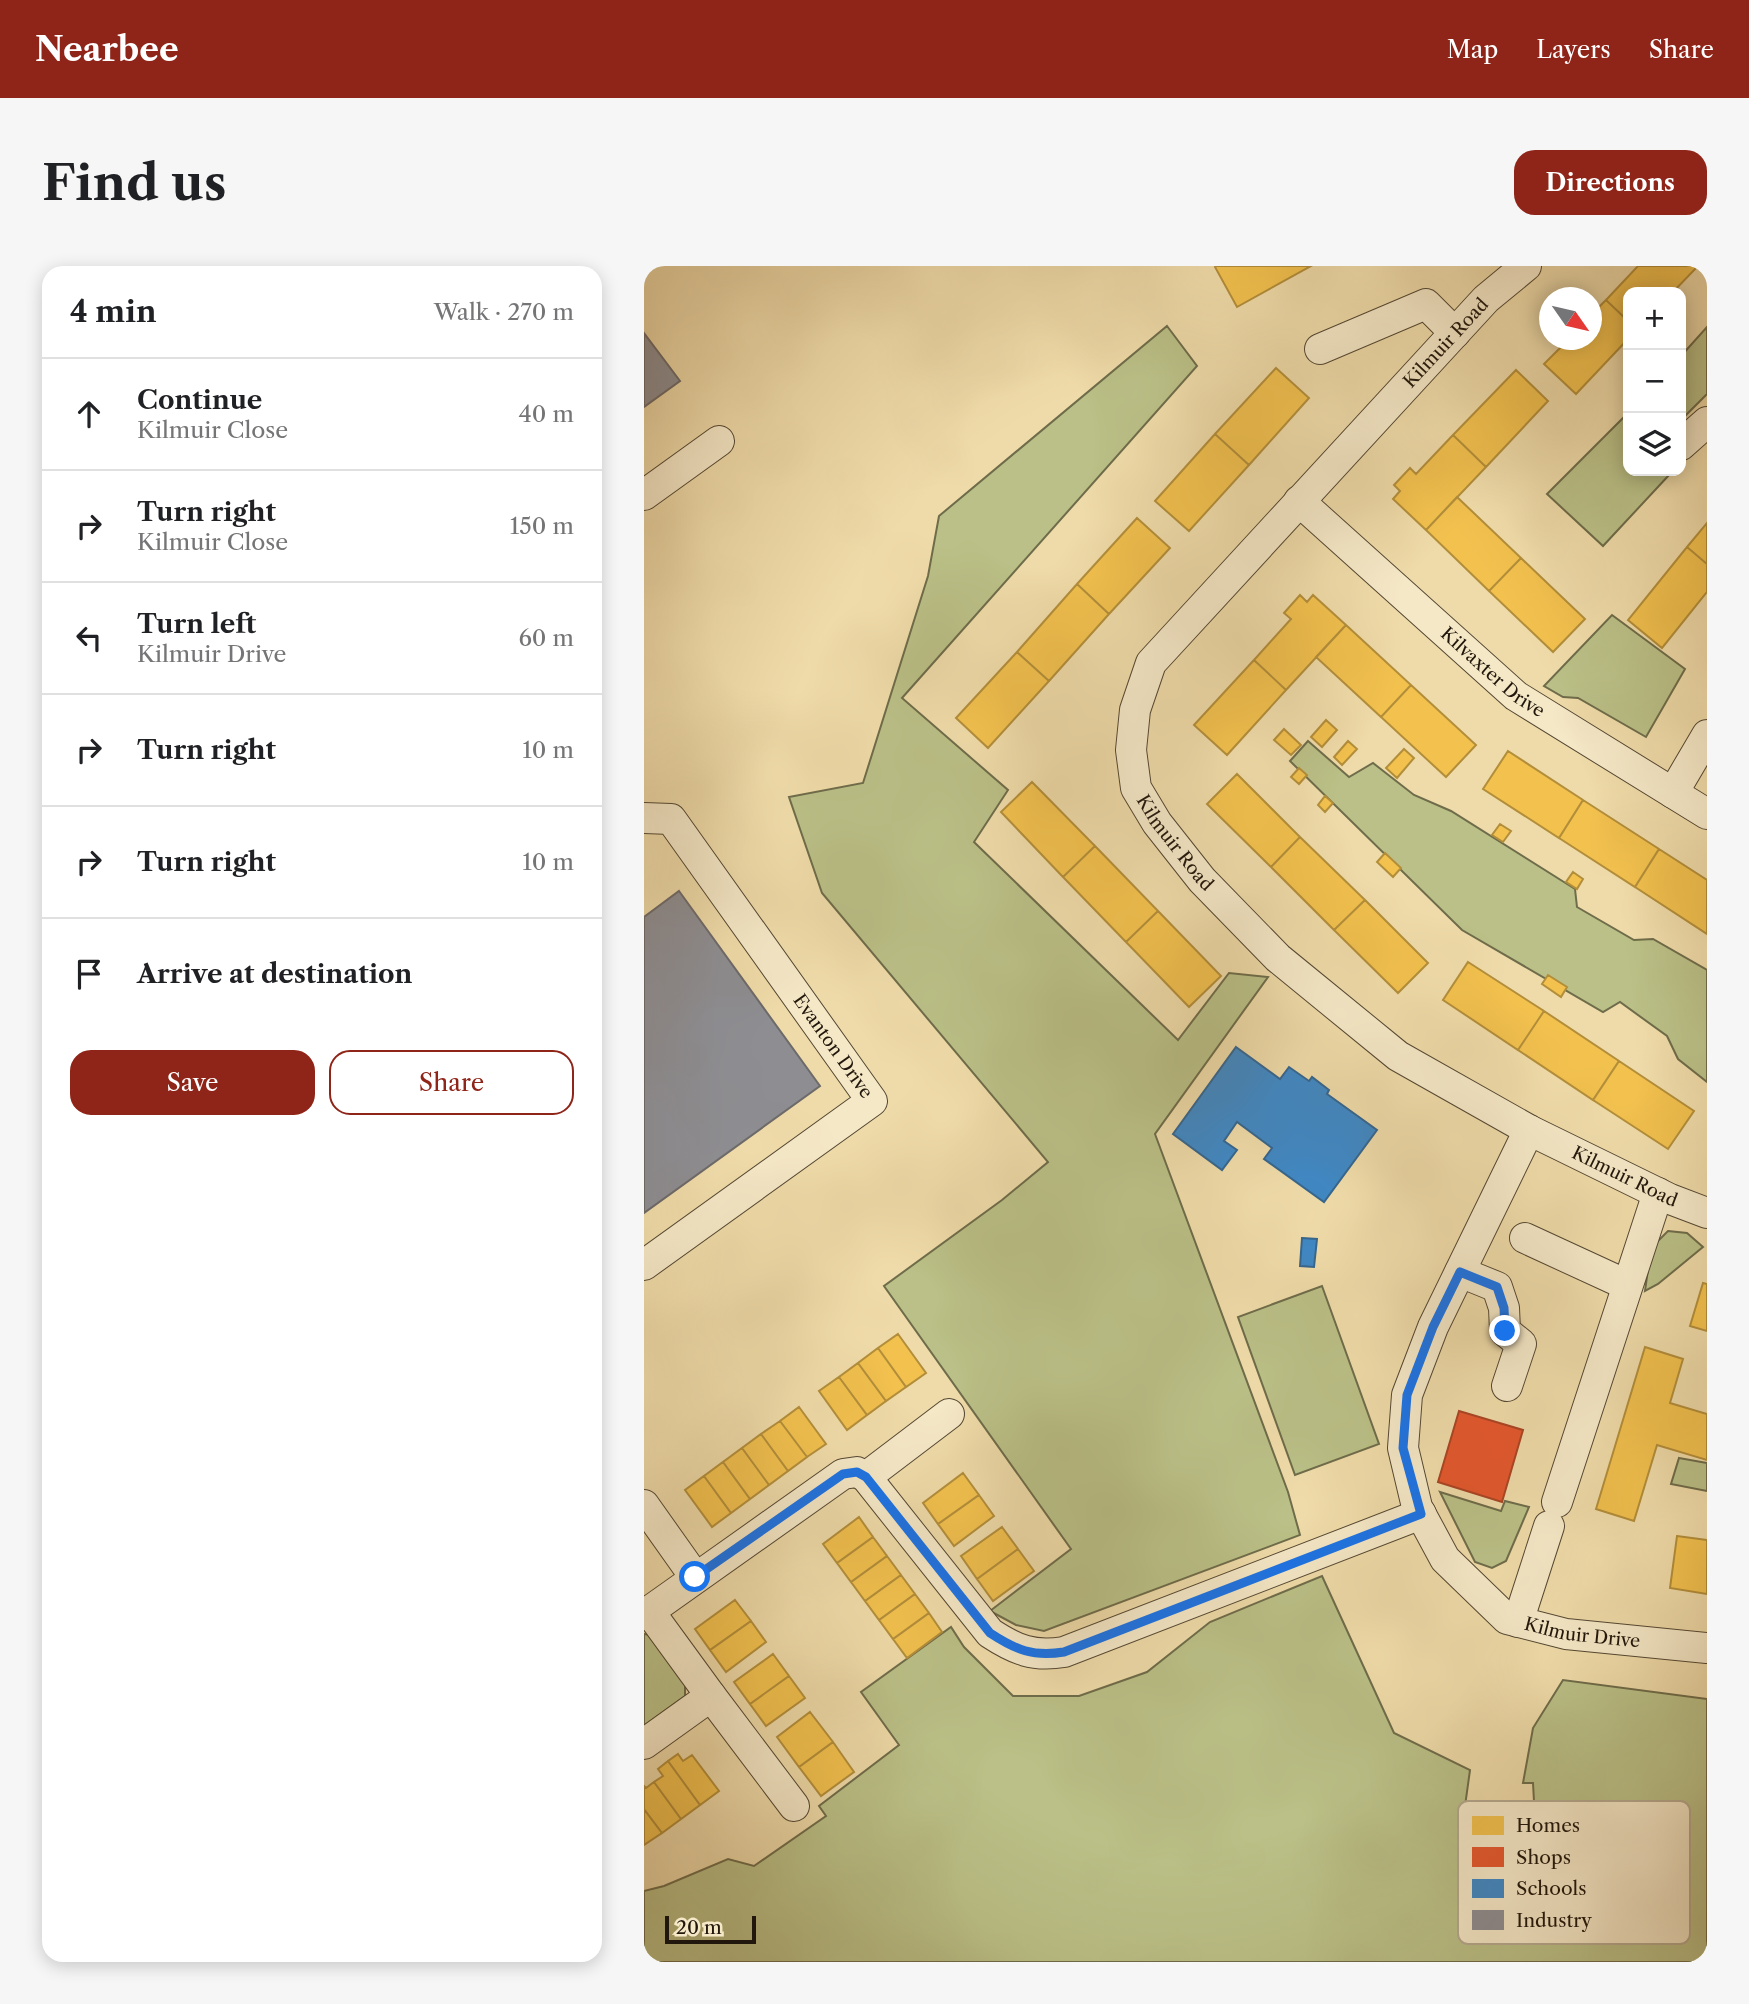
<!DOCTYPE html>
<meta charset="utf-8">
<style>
:root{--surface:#fff;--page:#f6f6f6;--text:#202124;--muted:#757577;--line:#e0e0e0;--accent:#8f2418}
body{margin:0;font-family:"Libre Caslon Text",serif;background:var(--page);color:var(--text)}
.controls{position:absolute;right:21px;top:21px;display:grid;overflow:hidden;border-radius:14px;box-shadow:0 4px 18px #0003}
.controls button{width:63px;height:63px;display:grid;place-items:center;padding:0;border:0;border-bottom:2px solid var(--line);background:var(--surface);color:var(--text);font:35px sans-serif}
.compass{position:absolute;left:895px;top:21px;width:63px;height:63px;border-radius:50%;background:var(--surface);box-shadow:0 4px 18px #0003;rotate:124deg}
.scale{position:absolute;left:21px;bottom:18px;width:91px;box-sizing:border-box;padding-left:7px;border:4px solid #21170c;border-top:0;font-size:19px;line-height:24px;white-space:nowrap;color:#21170c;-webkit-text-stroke:5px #f5e8c7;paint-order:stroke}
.stop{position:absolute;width:21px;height:21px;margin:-16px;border:5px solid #1a73e8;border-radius:50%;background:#fff}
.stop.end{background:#1a73e8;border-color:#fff;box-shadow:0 2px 7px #0008}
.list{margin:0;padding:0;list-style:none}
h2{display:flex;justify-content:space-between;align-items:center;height:91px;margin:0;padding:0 28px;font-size:30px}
h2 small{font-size:23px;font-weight:400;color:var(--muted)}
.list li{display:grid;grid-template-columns:46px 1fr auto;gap:21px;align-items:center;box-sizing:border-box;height:112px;padding:0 28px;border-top:2px solid var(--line)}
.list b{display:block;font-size:26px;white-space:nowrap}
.list p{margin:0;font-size:23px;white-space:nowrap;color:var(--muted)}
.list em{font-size:23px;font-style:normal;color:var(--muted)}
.actions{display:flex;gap:14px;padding:21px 28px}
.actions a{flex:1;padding:16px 0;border:2px solid var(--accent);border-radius:21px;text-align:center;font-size:24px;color:var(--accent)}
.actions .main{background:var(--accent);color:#fff}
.icon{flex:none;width:38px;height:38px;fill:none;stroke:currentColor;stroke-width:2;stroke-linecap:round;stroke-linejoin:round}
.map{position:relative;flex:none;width:1063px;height:1696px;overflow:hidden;border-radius:21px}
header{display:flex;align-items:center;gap:42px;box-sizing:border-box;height:98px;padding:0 35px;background:var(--accent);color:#fff}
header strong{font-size:33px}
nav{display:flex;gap:38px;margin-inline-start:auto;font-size:24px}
.intro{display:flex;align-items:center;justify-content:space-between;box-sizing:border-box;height:168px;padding:0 42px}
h1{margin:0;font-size:49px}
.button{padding:18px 32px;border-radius:21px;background:var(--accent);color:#fff;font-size:24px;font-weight:700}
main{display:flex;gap:42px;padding:0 42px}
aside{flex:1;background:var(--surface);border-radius:21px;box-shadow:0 4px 18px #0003}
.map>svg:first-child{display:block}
.green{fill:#bac087;stroke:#6e6c4a;stroke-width:2}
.homes{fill:#f2c14e;stroke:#b38e3a;stroke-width:2}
.shops{fill:#e4572e;stroke:#aa4424;stroke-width:2}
.schools{fill:#3f88c5;stroke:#36668e;stroke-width:2}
.industry{fill:#8d8d92;stroke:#6d6a6a;stroke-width:2}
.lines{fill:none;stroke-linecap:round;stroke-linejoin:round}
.minor-casing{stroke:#544833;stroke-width:32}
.minor{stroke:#f5e8c7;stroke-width:30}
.route{stroke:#1a73e8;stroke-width:9}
.labels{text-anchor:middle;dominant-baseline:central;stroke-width:7;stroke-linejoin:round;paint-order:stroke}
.street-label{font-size:18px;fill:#21170c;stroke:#f5e8c7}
.key{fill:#f5e8c7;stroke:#b5a98f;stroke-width:2}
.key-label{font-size:19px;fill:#21170c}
</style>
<header>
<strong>Nearbee</strong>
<nav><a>Map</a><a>Layers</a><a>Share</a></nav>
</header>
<div class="intro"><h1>Find us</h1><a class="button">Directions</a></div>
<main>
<aside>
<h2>4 min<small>Walk · 270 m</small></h2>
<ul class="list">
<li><svg class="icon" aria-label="ahead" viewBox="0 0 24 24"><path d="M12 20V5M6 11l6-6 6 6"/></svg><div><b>Continue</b><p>Kilmuir Close</p></div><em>40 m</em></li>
<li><svg class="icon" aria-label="right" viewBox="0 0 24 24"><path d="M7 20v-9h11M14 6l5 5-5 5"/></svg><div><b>Turn right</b><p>Kilmuir Close</p></div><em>150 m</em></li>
<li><svg class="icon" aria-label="left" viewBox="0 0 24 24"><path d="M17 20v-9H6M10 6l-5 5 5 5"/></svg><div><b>Turn left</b><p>Kilmuir Drive</p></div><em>60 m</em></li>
<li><svg class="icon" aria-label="right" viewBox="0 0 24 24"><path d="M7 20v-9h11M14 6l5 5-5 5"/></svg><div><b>Turn right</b></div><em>10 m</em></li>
<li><svg class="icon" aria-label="right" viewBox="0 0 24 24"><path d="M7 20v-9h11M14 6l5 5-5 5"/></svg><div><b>Turn right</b></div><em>10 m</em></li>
<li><svg class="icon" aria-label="arrive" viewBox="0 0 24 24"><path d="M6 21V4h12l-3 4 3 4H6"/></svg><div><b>Arrive at destination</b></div></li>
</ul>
<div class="actions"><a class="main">Save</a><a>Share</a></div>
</aside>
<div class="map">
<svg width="1063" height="1696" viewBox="0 0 1063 1696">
<rect width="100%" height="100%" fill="#efdba9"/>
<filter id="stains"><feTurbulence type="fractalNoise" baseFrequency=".00286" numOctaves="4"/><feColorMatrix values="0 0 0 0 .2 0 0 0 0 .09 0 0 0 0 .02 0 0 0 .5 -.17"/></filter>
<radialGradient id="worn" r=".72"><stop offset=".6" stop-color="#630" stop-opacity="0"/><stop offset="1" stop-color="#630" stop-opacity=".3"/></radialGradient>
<path class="green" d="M 523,60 L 553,100 L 258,432 L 364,524 L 330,576 L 534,774 L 585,707 L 624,711 L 511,868 L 644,1226 L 656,1269 L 400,1365 L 372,1359 L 346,1345 L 427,1283 L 240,1020 L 358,934 L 404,896 L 178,627 L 145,531 L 219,517 L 284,310 L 295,250 Z
M 1063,61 L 1063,128 L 1037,154 L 1037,90 Z
M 984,147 L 984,205 L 1023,205 L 1026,208 L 959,280 L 903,228 Z
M 968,349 L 1041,403 L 1002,471 L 934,432 L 919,431 L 900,420 Z
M 664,475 L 705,511 L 729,497 L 770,529 L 807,545 L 931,623 L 933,641 L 990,674 L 1009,673 L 1063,704 L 1063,816 L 1034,793 L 1023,770 L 976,736 L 959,746 L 818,664 L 646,495 Z
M 1024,965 L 1043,967 L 1059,981 L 1014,1018 L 1001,1025 L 1007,982 Z
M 678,1020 L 735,1178 L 651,1209 L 594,1051 Z
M 1035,1192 L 1063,1197 L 1063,1225 L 1027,1218 Z
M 796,1226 L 857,1245 L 861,1235 L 885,1241 L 862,1295 L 848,1302 L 831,1296 Z
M 678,1310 L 750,1467 L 826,1504 L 817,1569 L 892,1573 L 889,1517 L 879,1517 L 889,1462 L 919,1414 L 1063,1433 L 1063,1696 L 0,1696 L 0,1625 L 20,1620 L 84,1593 L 110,1600 L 182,1550 L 175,1540 L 255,1479 L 217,1426 L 307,1361 L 320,1381 L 369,1430 L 435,1430 L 503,1406 L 566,1356 Z
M 0,1368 L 6,1369 L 41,1418 L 41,1430 L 0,1460 Z"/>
<path class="homes" d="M 572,0 L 667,0 L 593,41 L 571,1 Z
M 994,0 L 1054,0 L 1029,26 L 984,26 L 984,55 L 962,34 Z
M 962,34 L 984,55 L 984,73 L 932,128 L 900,98 L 924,74 L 948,74 L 948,48 Z
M 632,102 L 665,132 L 605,199 L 571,168 Z
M 872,104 L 904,135 L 842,201 L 809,169 Z
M 571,168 L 605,199 L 545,265 L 511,235 Z
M 809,169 L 842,201 L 782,264 L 749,233 L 756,225 L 750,219 L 766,202 L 772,208 Z
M 813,231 L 877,292 L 845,325 L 782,264 Z
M 493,252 L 526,282 L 465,348 L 433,318 Z
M 1063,257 L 1063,298 L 1043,281 Z
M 1043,281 L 1063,298 L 1063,326 L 1018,382 L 984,354 Z
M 877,292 L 941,353 L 909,386 L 845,325 Z
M 433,318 L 465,348 L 405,415 L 373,386 Z
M 656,329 L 663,336 L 669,329 L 702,359 L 642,424 L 610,394 L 647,353 L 640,347 Z
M 702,359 L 767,419 L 737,451 L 672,391 Z
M 373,386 L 405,415 L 344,482 L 312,452 Z
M 610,394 L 642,424 L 583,489 L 550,459 Z
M 767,419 L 832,479 L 802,511 L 737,451 Z
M 682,454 L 693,464 L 678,481 L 667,471 Z
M 640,463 L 657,479 L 647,489 L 630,474 Z
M 704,475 L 713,483 L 698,499 L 690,491 Z
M 760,483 L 770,492 L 753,512 L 742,502 Z
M 864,485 L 939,534 L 915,572 L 839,523 Z
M 655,502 L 663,509 L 655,518 L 647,511 Z
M 593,508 L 656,571 L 627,601 L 563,538 Z
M 388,516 L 451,580 L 419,611 L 357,546 Z
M 681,530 L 689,537 L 681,546 L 674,539 Z
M 939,534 L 1015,583 L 991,621 L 915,572 Z
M 856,558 L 867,565 L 859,576 L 848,569 Z
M 656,571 L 721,634 L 690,664 L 627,601 Z
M 451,580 L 514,645 L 482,676 L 419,611 Z
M 1015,583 L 1063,614 L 1063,668 L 991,621 Z
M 741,587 L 757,602 L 749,611 L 733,596 Z
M 929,606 L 939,613 L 933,623 L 922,616 Z
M 721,634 L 784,697 L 754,727 L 690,664 Z
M 514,645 L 577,710 L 545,741 L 482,676 Z
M 824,696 L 900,745 L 874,784 L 799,734 Z
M 904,709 L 923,721 L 917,731 L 898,718 Z
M 900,745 L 975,795 L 949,834 L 874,784 Z
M 975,795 L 1050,845 L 1024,883 L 949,834 Z
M 1059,1017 L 1063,1018 L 1063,1065 L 1046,1060 Z
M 254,1068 L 282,1107 L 262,1121 L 234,1082 Z
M 1001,1081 L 1039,1093 L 1026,1137 L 1063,1148 L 1063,1194 L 1013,1179 L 990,1255 L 952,1243 Z
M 234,1082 L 262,1121 L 242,1135 L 214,1097 Z
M 214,1097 L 242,1135 L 223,1149 L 195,1111 Z
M 195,1111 L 223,1149 L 203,1164 L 175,1125 Z
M 155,1141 L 182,1178 L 163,1191 L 136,1155 Z
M 136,1155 L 163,1191 L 144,1205 L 117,1168 Z
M 117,1168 L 144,1205 L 125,1219 L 98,1182 Z
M 98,1182 L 125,1219 L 106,1233 L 79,1196 Z
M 79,1196 L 106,1233 L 87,1247 L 60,1210 Z
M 319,1207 L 335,1229 L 294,1258 L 279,1237 Z
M 60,1210 L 87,1247 L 68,1261 L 41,1224 Z
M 335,1229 L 350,1250 L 310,1280 L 294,1258 Z
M 215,1251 L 229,1271 L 193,1297 L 179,1278 Z
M 358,1261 L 374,1283 L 333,1313 L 317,1290 Z
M 1033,1270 L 1063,1274 L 1063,1328 L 1026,1322 Z
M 229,1271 L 243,1290 L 207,1316 L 193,1297 Z
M 374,1283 L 390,1305 L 349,1335 L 333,1313 Z
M 243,1290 L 257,1309 L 221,1335 L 207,1316 Z
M 257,1309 L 271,1328 L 235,1354 L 221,1335 Z
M 271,1328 L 285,1347 L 249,1373 L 235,1354 Z
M 91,1334 L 107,1355 L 66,1384 L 51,1363 Z
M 285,1347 L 298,1366 L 263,1392 L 249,1373 Z
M 107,1355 L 122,1376 L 82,1406 L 66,1384 Z
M 129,1388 L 145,1410 L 106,1438 L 90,1416 Z
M 145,1410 L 161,1432 L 122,1460 L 106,1438 Z
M 166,1446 L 189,1476 L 155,1501 L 133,1471 Z
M 189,1476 L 210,1506 L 177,1530 L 155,1501 Z
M 34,1488 L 39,1495 L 48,1489 L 75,1525 L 56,1539 L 24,1495 Z
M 24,1495 L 56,1539 L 37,1553 L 10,1516 L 19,1510 L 14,1503 Z
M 10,1516 L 37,1553 L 18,1567 L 0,1543 L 0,1520 L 2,1522 Z
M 0,1543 L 18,1567 L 0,1579 Z"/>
<path class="shops" d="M 815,1145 L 879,1164 L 858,1236 L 794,1216 Z"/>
<path class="schools" d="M 592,781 L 636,813 L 645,801 L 665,815 L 668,811 L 685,824 L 683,828 L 733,864 L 680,936 L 620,893 L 628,882 L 593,856 L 580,875 L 593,884 L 578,904 L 529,868 Z
M 658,972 L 673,973 L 670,1001 L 656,1000 Z"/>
<path class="industry" d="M 0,67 L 36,115 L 0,141 Z
M 35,625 L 176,820 L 0,947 L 0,651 Z"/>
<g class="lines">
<defs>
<g id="minor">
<path id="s1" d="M 882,0 L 842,33 L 507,397 L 491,444 L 487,484 L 492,522 L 513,557 L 558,614 L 634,692 L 754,790 L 885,864 L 1026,933 L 1063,947"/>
<path d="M 676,83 L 782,38 L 811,67"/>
<path d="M 1037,179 L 1063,156"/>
<path d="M 0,229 L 75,175"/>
<path id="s2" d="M 655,235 L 872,430 L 1063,548"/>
<path d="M 1029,527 L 1063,469"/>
<path id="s3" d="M 0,552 L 27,553 L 228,835 L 0,999"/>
<path id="s4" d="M 885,864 L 789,1061 L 763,1129 L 759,1182 L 773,1241 L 801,1293 L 863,1353 L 922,1368 L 1063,1382"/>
<path d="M 881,972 L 983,1019"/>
<path d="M 816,1006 L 853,1021 L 860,1042 L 861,1065 L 877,1078 L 863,1120"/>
<path d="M 222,1211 L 305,1148"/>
<path d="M 913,1236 L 1014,927"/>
<path d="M 0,1239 L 51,1311"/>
<path d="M 0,1349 L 199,1208 L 213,1206 L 222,1211 L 346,1367 C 372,1384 389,1391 420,1386 L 777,1248"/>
<path d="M 874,1356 L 905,1260"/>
<path d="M 67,1430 L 150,1540"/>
<path d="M 0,1478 L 67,1430 L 5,1345"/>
</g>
</defs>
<use href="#minor" class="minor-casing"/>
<use href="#minor" class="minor"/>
</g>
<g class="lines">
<path class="route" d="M 51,1311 L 199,1208 L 213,1206 L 222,1211 L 346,1367 C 372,1384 389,1391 420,1386 L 777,1248 L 759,1182 L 763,1129 L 789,1061 L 816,1006 L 853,1021 L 860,1042 L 861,1065"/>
</g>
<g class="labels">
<g class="street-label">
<text transform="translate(802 77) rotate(-47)">Kilmuir Road</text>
<text stroke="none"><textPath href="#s2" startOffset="259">Kilvaxter Drive</textPath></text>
<text stroke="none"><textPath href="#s1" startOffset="742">Kilmuir Road</textPath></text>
<text stroke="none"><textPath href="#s3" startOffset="306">Evanton Drive</textPath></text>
<text stroke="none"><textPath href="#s1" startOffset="1309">Kilmuir Road</textPath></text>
<text stroke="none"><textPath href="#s4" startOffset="628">Kilmuir Drive</textPath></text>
</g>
</g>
<rect x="814" y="1535" width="232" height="143" rx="10" class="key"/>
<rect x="828" y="1550" width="32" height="19" fill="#f2c14e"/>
<rect x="828" y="1581" width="32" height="20" fill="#e4572e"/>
<rect x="828" y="1613" width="32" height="19" fill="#3f88c5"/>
<rect x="828" y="1644" width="32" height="20" fill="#8d8d92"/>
<g class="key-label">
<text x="872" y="1566">Homes</text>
<text x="872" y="1598">Shops</text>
<text x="872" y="1629">Schools</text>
<text x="872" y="1661">Industry</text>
</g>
<rect width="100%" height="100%" filter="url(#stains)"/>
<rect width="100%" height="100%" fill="url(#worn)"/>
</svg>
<div class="controls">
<button>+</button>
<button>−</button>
<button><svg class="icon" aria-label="layers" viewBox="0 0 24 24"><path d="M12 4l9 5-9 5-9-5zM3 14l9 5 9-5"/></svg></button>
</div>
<svg class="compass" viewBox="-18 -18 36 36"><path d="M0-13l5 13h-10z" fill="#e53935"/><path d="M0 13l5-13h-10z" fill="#757577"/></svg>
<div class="scale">20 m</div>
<div class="stop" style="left:51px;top:1311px"></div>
<div class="stop end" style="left:861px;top:1065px"></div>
</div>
</main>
